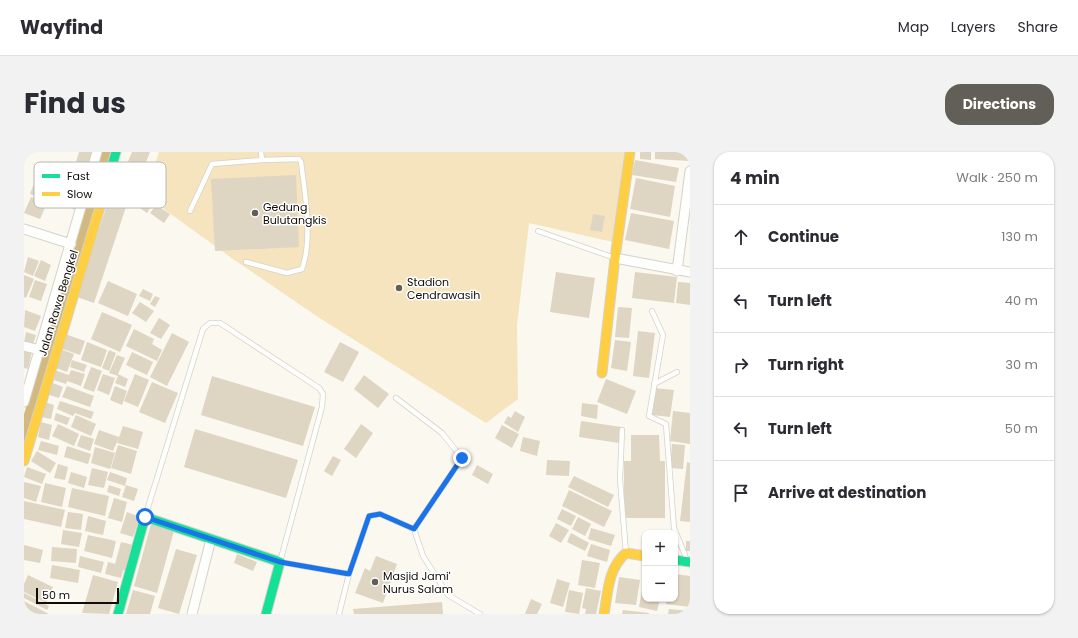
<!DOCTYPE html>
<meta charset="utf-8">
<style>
:root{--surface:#fff;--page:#f2f2f3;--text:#2b2b33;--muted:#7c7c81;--line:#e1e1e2;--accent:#625f59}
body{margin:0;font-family:Poppins,sans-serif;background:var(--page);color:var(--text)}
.controls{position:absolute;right:12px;bottom:12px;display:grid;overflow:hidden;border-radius:8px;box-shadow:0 1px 3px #0004}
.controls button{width:36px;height:36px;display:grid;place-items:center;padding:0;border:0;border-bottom:1px solid var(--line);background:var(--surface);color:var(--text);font:20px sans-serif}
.scale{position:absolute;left:12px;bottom:10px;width:83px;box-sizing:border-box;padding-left:4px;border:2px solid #100d08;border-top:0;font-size:11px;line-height:14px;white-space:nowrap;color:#100d08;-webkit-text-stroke:3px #fff;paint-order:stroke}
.stop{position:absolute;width:12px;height:12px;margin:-9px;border:3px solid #1a73e8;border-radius:50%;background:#fff}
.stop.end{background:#1a73e8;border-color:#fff;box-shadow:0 1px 4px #0008}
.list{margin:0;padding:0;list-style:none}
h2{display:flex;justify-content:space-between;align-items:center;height:52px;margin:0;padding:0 16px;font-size:17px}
h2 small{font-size:13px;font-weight:400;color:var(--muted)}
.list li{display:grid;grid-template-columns:26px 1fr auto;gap:12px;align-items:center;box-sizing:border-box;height:64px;padding:0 16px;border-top:1px solid var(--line)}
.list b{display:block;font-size:15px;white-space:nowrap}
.list em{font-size:13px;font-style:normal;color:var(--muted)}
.icon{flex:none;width:22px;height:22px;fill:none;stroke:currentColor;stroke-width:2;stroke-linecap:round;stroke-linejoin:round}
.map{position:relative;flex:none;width:666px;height:462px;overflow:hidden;border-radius:16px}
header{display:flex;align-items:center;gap:24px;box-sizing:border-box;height:56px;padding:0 20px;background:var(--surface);border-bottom:1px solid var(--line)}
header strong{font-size:19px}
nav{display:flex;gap:22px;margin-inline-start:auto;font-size:14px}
.intro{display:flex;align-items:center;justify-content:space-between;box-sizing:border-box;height:96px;padding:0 24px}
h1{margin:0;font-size:28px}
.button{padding:10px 18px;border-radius:16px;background:var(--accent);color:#fff;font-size:14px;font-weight:700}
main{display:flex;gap:24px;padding:0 24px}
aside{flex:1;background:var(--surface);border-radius:16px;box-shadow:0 1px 3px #0004}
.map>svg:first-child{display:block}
.green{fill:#f5e4be}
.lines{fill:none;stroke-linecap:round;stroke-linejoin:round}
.canal{stroke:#d3b97d;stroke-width:12}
.building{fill:#ded5c2}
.lane-casing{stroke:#d5d2cb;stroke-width:6}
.street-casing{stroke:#d5d2cb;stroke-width:11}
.fast-casing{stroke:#d5d2cb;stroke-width:11}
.slow-casing{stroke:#d5d2cb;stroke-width:11}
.lane{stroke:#fefefd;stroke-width:4.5}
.street{stroke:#fefefd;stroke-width:9}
.fast{stroke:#16e098;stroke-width:9}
.slow{stroke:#ffcf43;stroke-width:9}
.route{stroke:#1a73e8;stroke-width:5}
.poi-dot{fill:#625f59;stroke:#fff;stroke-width:1.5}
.labels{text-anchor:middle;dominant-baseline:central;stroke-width:3;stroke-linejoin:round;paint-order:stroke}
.poi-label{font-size:11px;fill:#100d08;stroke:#fff;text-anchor:start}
.street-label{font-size:11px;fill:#100d08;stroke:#fff}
.key{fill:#fff;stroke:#b7b6b5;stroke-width:1}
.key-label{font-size:11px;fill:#100d08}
</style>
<header>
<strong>Wayfind</strong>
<nav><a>Map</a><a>Layers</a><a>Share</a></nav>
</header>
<div class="intro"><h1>Find us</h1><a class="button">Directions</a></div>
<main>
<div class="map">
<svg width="666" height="462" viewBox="0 0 666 462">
<rect width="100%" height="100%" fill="#fbf8f0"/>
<path class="green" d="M 135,0 L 603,0 L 589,90 L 505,71 L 493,173 L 494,247 L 462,271 L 294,165 L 209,107 L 122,44 Z"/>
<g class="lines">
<path class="canal" d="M 0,284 L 82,0"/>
</g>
<path class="building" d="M 55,0 L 68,0 L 58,34 L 46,30 Z
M 108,0 L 126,0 L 118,20 L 102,14 Z
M 616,0 L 627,0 L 627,8 L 616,7 Z
M 631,0 L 666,0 L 666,9 L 631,7 Z
M 611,8 L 655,16 L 652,30 L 608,23 Z
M 95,16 L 113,22 L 70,151 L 53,145 Z
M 272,23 L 275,95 L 191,99 L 187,27 Z
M 612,26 L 651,34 L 646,65 L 606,57 Z
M 34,28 L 60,37 L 52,58 L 27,49 Z
M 11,29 L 26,35 L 21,48 L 6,42 Z
M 7,45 L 23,51 L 16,67 L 0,61 Z
M 119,45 L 129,52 L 123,61 L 113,54 Z
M 132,53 L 146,62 L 140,71 L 126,61 Z
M 607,61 L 650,69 L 645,97 L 601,88 Z
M 569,62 L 581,64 L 578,80 L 566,78 Z
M 4,105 L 15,109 L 9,124 L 0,120 Z
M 17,108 L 27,113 L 21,129 L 10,124 Z
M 532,120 L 571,126 L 565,166 L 526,160 Z
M 611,120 L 653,125 L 650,151 L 608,146 Z
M 0,123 L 10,127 L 2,146 L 0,145 Z
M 11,128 L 23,132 L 17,149 L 5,145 Z
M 84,129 L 113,142 L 104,164 L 74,151 Z
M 654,130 L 666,131 L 666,153 L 652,151 Z
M 119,137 L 129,142 L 126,149 L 115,144 Z
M 131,144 L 136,146 L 131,155 L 126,152 Z
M 116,150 L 130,159 L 122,170 L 108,161 Z
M 594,155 L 608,156 L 605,186 L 591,185 Z
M 1,158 L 17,164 L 11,179 L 0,175 Z
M 78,160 L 108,173 L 96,200 L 67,187 Z
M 135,166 L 146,173 L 137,187 L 126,181 Z
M 110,177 L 130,187 L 128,192 L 138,198 L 133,209 L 102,194 Z
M 614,179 L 631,181 L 625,226 L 609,224 Z
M 2,180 L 12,183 L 9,193 L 0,191 Z
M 148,181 L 165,190 L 143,234 L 126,225 Z
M 41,182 L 61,189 L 56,203 L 36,196 Z
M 591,188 L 607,190 L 603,219 L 587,216 Z
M 63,190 L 83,198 L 77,215 L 57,208 Z
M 316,190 L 335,200 L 319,230 L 300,220 Z
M 0,197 L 8,199 L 4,217 L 0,216 Z
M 39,198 L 50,202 L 43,220 L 32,216 Z
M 85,198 L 92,201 L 85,219 L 78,216 Z
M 108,200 L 129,210 L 123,223 L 102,213 Z
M 93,203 L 101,206 L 94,222 L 104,227 L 101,235 L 91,231 L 94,224 L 85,221 Z
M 48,208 L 63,213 L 60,220 L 46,215 Z
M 67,215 L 78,219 L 70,240 L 59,236 Z
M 30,218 L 45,223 L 47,218 L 61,222 L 57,234 L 43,229 L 42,232 L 27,227 Z
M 79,222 L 91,226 L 85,243 L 73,238 Z
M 111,222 L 125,228 L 114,255 L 100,249 Z
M 340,223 L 365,242 L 354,256 L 330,237 Z
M 188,224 L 291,255 L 279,294 L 177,263 Z
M 582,227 L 612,239 L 603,262 L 573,250 Z
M 26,230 L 39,235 L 35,246 L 22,242 Z
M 128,230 L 154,241 L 141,271 L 115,260 Z
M 43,234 L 70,244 L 66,255 L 38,245 Z
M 91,234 L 103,239 L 98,253 L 86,248 Z
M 630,236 L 650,238 L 646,265 L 628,263 Z
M 36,249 L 70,260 L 67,267 L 51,261 L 49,264 L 33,257 Z
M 20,250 L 30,253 L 27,267 L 17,265 Z
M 558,251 L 574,253 L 573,267 L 557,264 Z
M 491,259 L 501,265 L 494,280 L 480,271 L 484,264 L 487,266 Z
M 649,259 L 666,261 L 666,292 L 646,289 Z
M 32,261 L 46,266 L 43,273 L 30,268 Z
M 52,263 L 72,272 L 67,284 L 47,275 Z
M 557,269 L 597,275 L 595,291 L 555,285 Z
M 17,270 L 28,273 L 25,288 L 14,285 Z
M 34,272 L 55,282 L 50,294 L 28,284 Z
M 337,272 L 349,281 L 332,306 L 320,297 Z
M 478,273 L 495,282 L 488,296 L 471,286 Z
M 99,274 L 119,280 L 114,297 L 93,291 Z
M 171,277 L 274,308 L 262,346 L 160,315 Z
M 75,278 L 95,285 L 89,299 L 70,292 Z
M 57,283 L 70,287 L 66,299 L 53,294 Z
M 607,283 L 635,283 L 636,309 L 641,309 L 641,366 L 600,366 L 600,309 L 607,309 Z
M 499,285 L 516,289 L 513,304 L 496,299 Z
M 17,289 L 35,294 L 33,303 L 14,298 Z
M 648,292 L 661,293 L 659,317 L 646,316 Z
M 94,293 L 113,299 L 107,322 L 87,316 Z
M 43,294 L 67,302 L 64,312 L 40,305 Z
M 71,295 L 91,301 L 86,317 L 67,311 Z
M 13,299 L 32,311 L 26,321 L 7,309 Z
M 309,304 L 317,308 L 308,324 L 300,319 Z
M 523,308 L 546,309 L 545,324 L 522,323 Z
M 663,310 L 666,311 L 666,370 L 656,369 Z
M 34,312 L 44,315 L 41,328 L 30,326 Z
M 453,313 L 469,322 L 464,332 L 448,323 Z
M 3,315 L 22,322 L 18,332 L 0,325 Z
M 68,316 L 84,320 L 80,336 L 64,333 Z
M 47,320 L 63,325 L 60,336 L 44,331 Z
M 86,320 L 103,326 L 101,334 L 83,328 Z
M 550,324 L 590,343 L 584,355 L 544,335 Z
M 0,330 L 17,334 L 12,350 L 0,346 Z
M 21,331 L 42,336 L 38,355 L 17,350 Z
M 85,333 L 97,337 L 95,344 L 83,340 Z
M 102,333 L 114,337 L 110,349 L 98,345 Z
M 48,336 L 85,344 L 81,364 L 44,355 Z
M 545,338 L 588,359 L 580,375 L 538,354 Z
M 90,346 L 103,350 L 98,370 L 84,366 Z
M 0,349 L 41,358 L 37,375 L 0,367 Z
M 538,357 L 552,364 L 547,374 L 533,367 Z
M 44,360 L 59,362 L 57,378 L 41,376 Z
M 103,360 L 116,365 L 109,385 L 96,381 Z
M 64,364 L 82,369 L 79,383 L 61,379 Z
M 554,365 L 567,372 L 561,384 L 548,377 Z
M 532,371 L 545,378 L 537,391 L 525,384 Z
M 127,372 L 150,379 L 133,441 L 110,434 Z
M 567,376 L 591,383 L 587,394 L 564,387 Z
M 39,378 L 58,381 L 55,395 L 37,392 Z
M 547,381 L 565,391 L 561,399 L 543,390 Z
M 64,383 L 92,389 L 88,406 L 60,399 Z
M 662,389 L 666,389 L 666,399 L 662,399 Z
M 97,390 L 109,393 L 102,419 L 99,418 L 97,426 L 81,422 L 84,410 L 91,412 Z
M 567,392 L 586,398 L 583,410 L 563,404 Z
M 0,393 L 19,398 L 16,411 L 0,408 Z
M 28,395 L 53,397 L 52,411 L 27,409 Z
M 152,397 L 173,403 L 155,462 L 134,456 Z
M 213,402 L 233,410 L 229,419 L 210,411 Z
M 56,404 L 80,410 L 77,421 L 54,415 Z
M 352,404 L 373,412 L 359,451 L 331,441 L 341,416 L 346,419 Z
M 558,408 L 576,411 L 571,436 L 554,433 Z
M 28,413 L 56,418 L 54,431 L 26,426 Z
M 651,422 L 666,424 L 666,455 L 642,452 L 643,447 L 651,447 Z
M 4,423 L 29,435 L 22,451 L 0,440 L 0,432 Z
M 69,423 L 94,430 L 85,462 L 58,461 Z
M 595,425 L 616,428 L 612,453 L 591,451 Z
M 533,427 L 546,431 L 539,455 L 526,451 Z
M 619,432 L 621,432 L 621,447 L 636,447 L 633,459 L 615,455 Z
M 562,436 L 577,439 L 572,462 L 561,462 L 562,457 L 558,456 Z
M 109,438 L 131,444 L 126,462 L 102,462 Z
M 545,438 L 559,441 L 555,462 L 541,460 Z
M 0,441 L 25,454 L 23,458 L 0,446 Z
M 507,447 L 518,452 L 513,462 L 501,462 Z
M 0,449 L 25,462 L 0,462 Z
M 418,450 L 419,462 L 330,462 L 329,457 Z
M 645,457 L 666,459 L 666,462 L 644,462 Z
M 599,458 L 625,461 L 625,462 L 598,462 Z"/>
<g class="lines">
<defs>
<path id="lane" d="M 237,0 L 238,8
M 166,59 L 188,12 L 238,8 L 275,7 L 277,10 C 281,42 289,86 278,117 L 263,121 L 222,110
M 514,79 L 591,106
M 628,159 L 639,183 L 625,264 L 642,272 L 650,376 L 661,403 L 662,408
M 630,232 L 653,220
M 372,246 L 418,281 L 438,306 L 390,377 L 399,404 L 424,443 L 456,462
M 598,278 L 596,327 L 602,401
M 121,365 L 179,177 L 186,171 L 196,171 L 295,236 L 299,242 L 298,255 L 256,410 L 325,422
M 315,462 L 325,422 L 345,364 L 356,362 L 390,377"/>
<path id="street" d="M 0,77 L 47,92
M 591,106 L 666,120
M 653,119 L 666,19
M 0,194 L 16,198
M 0,250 L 73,0
M 168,462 L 187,387"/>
<path id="fast" d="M 76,55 L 92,0
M 651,408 L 666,410
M 94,462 L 121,365 L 256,410 L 242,462"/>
<path id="slow" d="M 578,221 L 591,106 L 606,0
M 0,309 L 76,55
M 580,462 C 584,440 584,416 602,401 L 621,404"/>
</defs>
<use href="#lane" class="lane-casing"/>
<use href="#street" class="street-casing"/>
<use href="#fast" class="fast-casing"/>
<use href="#slow" class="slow-casing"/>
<use href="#lane" class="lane"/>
<use href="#street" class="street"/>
<use href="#fast" class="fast"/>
<use href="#slow" class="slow"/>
</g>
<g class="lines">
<path class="route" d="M 121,365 L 256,410 L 325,422 L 345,364 L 356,362 L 390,377 L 438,306"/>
</g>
<g class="poi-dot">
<circle cx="231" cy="61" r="4"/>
<circle cx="375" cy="136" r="4"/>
<circle cx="351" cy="430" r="4"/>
</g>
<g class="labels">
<g class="poi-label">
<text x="239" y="55">Gedung<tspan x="239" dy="13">Bulutangkis</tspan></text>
<text x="383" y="130">Stadion<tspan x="383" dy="13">Cendrawasih</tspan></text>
<text x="359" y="424">Masjid Jami'<tspan x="359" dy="13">Nurus Salam</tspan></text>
</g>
<g class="street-label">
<text transform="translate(34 151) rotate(-73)">Jalan Rawa Bengkel</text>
</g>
</g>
<rect x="10" y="10" width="132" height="46" rx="6" class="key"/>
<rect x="18" y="22" width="18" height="4" fill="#16e098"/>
<rect x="18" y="40" width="18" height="4" fill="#ffcf43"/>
<g class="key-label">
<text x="43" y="28">Fast</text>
<text x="43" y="46">Slow</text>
</g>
</svg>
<div class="controls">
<button>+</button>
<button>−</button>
</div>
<div class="scale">50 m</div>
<div class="stop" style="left:121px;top:365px"></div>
<div class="stop end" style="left:438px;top:306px"></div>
</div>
<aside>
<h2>4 min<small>Walk · 250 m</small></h2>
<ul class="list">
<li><svg class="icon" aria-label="ahead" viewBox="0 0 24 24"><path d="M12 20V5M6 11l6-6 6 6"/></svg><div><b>Continue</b></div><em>130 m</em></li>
<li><svg class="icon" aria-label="left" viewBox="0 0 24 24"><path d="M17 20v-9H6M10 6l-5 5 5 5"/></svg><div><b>Turn left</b></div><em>40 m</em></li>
<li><svg class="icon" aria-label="right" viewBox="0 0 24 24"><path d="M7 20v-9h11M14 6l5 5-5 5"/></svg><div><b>Turn right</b></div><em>30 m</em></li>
<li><svg class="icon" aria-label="left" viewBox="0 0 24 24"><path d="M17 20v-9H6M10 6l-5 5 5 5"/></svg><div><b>Turn left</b></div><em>50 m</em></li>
<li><svg class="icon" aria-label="arrive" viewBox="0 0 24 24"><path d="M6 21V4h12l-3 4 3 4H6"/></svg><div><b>Arrive at destination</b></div></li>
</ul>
</aside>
</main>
